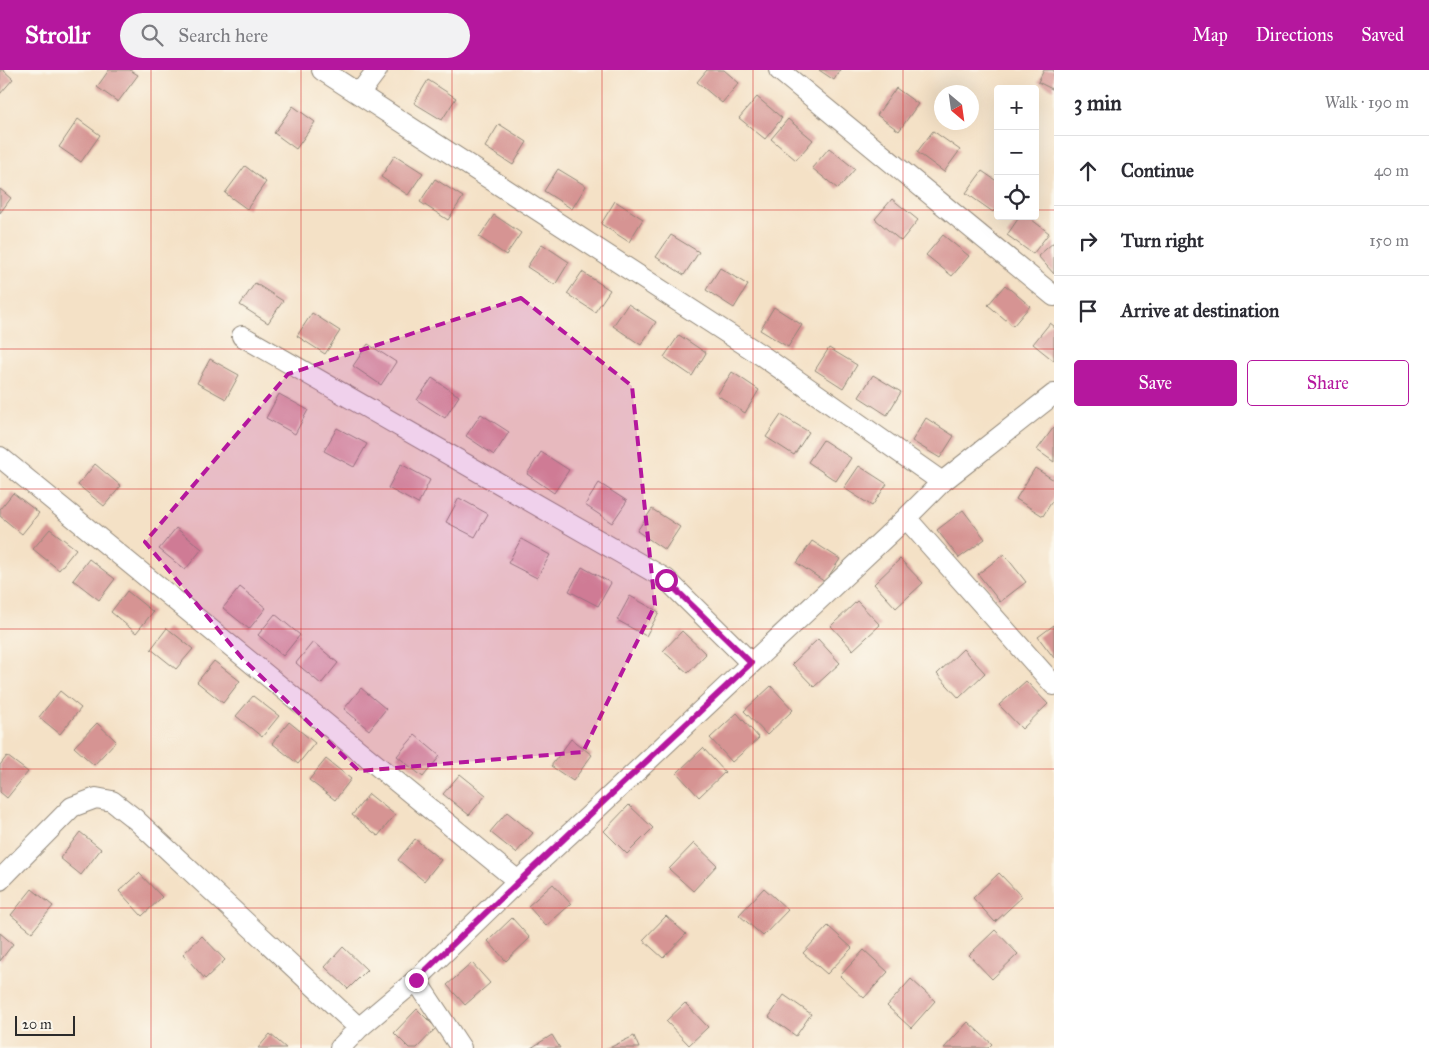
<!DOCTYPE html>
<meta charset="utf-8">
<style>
:root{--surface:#fff;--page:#f2f2f3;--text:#2b2b33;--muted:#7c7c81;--line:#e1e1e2;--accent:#b5179e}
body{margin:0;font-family:"IM FELL Great Primer",serif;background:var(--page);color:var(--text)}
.controls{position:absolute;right:15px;top:15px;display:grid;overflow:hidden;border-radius:5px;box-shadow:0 5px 20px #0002}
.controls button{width:45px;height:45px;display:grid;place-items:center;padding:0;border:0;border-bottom:1px solid var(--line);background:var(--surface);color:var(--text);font:25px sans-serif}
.compass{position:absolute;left:934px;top:15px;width:45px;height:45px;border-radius:50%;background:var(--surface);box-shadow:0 5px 20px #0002;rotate:151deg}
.scale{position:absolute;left:15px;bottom:12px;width:60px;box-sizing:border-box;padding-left:5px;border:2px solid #2b2b2b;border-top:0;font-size:14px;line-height:18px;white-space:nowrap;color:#2b2b2b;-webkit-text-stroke:4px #fbf7ec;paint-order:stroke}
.stop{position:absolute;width:15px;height:15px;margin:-11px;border:4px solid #b5179e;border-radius:50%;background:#fff}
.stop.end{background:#b5179e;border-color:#fff;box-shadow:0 1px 5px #0008}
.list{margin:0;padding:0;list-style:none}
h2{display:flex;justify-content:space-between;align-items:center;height:65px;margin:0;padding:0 20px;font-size:21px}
h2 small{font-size:16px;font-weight:400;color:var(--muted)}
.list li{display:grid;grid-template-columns:32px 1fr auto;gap:15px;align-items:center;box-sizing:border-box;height:70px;padding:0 20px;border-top:1px solid var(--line)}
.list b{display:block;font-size:19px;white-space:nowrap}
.list em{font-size:16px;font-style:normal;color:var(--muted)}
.actions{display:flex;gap:10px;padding:15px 20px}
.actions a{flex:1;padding:11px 0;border:1px solid var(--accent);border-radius:5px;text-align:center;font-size:18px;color:var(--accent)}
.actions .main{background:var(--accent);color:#fff}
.icon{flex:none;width:28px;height:28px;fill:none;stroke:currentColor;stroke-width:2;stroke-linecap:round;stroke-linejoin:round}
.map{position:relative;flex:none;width:1054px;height:978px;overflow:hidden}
header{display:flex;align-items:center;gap:30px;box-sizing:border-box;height:70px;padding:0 25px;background:var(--accent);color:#fff}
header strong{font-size:24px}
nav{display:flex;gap:28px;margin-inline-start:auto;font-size:18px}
.search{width:350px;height:45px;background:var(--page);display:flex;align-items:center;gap:12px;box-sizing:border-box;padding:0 18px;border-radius:28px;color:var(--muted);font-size:19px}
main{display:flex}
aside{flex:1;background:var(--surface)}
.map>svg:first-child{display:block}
.building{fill:#d69493}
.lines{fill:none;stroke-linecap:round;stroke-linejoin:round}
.minor-casing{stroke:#908678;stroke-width:22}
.minor{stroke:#fff;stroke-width:20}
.route{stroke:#b5179e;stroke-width:6}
.marked{fill:#b5179e;fill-opacity:0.2;stroke:#b5179e;stroke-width:4;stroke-dasharray:10 6;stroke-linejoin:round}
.grid{fill:none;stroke:#d62828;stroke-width:1;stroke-opacity:0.55}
</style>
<header>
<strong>Strollr</strong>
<div class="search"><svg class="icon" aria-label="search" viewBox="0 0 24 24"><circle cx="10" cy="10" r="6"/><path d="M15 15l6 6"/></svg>Search here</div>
<nav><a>Map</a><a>Directions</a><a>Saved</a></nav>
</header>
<main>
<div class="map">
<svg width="1054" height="978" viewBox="0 0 1054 978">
<rect width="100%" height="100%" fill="#fbf7ec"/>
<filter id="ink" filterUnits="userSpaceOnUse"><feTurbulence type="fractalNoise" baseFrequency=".02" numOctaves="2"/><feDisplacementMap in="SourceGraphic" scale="10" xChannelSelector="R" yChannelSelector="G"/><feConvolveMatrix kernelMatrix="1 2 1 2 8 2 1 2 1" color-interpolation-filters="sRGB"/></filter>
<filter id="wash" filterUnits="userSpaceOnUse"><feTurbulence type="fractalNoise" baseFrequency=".0096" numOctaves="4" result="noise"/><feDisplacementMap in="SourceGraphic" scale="20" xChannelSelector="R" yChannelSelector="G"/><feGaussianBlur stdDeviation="1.12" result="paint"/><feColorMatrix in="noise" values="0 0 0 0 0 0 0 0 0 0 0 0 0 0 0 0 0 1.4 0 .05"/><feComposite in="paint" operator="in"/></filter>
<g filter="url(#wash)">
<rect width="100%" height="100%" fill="#f4e1c6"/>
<g id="blocks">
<path class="building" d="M 0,0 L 3,0 L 13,9 L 0,24 Z
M 109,0 L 130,0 L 138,5 L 118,32 L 97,17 Z
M 707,0 L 724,0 L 739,13 L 722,33 L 697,12 Z
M 819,0 L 840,0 L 834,10 Z
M 1044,0 L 1054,0 L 1054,20 L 1038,12 Z
M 428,10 L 456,28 L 442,50 L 414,33 Z
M 896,18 L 918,34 L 899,61 L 877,45 Z
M 757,27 L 782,48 L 765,69 L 739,48 Z
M 293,36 L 315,52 L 296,79 L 274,63 Z
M 78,49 L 100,65 L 81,92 L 59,77 Z
M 788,49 L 813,70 L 796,90 L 771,69 Z
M 499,54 L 527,72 L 513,95 L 485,77 Z
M 933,61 L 960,80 L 944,102 L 917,82 Z
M 829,78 L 855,99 L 838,119 L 812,98 Z
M 395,85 L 423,103 L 408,125 L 381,107 Z
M 245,96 L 266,112 L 247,139 L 225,123 Z
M 558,99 L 586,116 L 572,139 L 544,121 Z
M 982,101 L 998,112 L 998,135 L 993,142 L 966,123 Z
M 435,109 L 463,127 L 448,150 L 420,132 Z
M 0,119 L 11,128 L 0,143 Z
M 892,129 L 918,150 L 901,171 L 875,149 Z
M 615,131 L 643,149 L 629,172 L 601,154 Z
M 494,145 L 521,163 L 506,185 L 479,167 Z
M 1020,146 L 1027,146 L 1049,163 L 1033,184 L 1007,165 Z
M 671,165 L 699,182 L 684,205 L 656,187 Z
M 943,165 L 969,186 L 952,206 L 926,185 Z
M 1054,172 L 1054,204 L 1038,186 Z
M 542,174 L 569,192 L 555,215 L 527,197 Z
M 720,198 L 748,215 L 734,238 L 706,220 Z
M 582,202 L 610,220 L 595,242 L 567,224 Z
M 255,213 L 283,231 L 268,253 L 240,235 Z
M 1005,215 L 1030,236 L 1013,256 L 988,235 Z
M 628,234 L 656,252 L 641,275 L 613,256 Z
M 774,237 L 802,255 L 788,277 L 760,260 Z
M 312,243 L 340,261 L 325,284 L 297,266 Z
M 1050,253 L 1054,256 L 1054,291 L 1033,274 Z
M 679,265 L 706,283 L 692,306 L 664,287 Z
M 368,274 L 396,292 L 381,315 L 353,296 Z
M 829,278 L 857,295 L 843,318 L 815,300 Z
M 210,289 L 239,305 L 226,329 L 197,313 Z
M 732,302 L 759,320 L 745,343 L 717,325 Z
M 873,305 L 901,322 L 887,345 L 859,327 Z
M 432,308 L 459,326 L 445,348 L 417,330 Z
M 279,324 L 308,340 L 295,364 L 266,348 Z
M 481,344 L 509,362 L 494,385 L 466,366 Z
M 781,345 L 809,362 L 794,385 L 766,367 Z
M 926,348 L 954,366 L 940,388 L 912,371 Z
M 1054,357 L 1054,392 L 1037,380 Z
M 337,358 L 367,374 L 354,397 L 324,381 Z
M 823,370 L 851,388 L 836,411 L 808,392 Z
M 541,382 L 569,400 L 554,423 L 527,404 Z
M 95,394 L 121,416 L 104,436 L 78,415 Z
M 401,394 L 430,410 L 418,434 L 388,418 Z
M 859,396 L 887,414 L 872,436 L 844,418 Z
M 1035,398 L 1054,410 L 1054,428 L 1043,446 L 1016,429 Z
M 599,413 L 627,431 L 612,453 L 585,435 Z
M 13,423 L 39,443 L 22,464 L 0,446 L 0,439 Z
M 459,428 L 488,444 L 475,467 L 446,452 Z
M 652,439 L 680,457 L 665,480 L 637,461 Z
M 963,440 L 985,469 L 959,488 L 937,460 Z
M 176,458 L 202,479 L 185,500 L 159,479 Z
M 50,459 L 76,479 L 59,500 L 33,479 Z
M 521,469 L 550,485 L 537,508 L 508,493 Z
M 812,471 L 840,489 L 825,512 L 797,493 Z
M 1004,484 L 1026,512 L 1000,532 L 978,504 Z
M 89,489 L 115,509 L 99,530 L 73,510 Z
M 900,489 L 923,513 L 896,538 L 874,514 Z
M 582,497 L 611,513 L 598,536 L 569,521 Z
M 240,517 L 266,538 L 249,559 L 223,538 Z
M 127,521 L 153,542 L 136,563 L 111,542 Z
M 630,526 L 659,542 L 646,566 L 617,550 Z
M 857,531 L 880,555 L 853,580 L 831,556 Z
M 275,544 L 300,565 L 283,586 L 258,565 Z
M 1054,555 L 1054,588 L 1038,567 Z
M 167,558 L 193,579 L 176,599 L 151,579 Z
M 682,561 L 706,584 L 688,603 L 663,581 Z
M 818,569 L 840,593 L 814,617 L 792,594 Z
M 313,572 L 338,593 L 321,614 L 296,593 Z
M 963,579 L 985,603 L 959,628 L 937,604 Z
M 214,591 L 240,611 L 223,633 L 197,612 Z
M 1026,611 L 1048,634 L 1022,659 L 999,635 Z
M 771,616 L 793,640 L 767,665 L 744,641 Z
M 361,618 L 386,639 L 369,660 L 344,639 Z
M 60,621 L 81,638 L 60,664 L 39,647 Z
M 253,626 L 279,646 L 262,667 L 236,646 Z
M 737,643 L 759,668 L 732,692 L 710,668 Z
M 289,652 L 315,673 L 298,694 L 272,673 Z
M 97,653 L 116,671 L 94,695 L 74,677 Z
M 415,665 L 440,686 L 423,707 L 397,686 Z
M 571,669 L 592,685 L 573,711 L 551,696 Z
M 703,678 L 725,702 L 699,727 L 677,703 Z
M 7,686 L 28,702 L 7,728 L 0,722 L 0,695 Z
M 326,689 L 351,709 L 335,730 L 309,710 Z
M 460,704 L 486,725 L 469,745 L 443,724 Z
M 369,724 L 395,745 L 378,766 L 352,745 Z
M 629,735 L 653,758 L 627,784 L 604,761 Z
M 507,742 L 533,763 L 516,783 L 490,762 Z
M 80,762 L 101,779 L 81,805 L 60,788 Z
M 415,769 L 441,790 L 424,811 L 398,790 Z
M 694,773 L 717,795 L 693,821 L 669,799 Z
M 139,803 L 162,827 L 142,846 L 119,821 Z
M 999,803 L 1022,827 L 995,852 L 973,828 Z
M 553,814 L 571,834 L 546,856 L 528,836 Z
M 764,818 L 788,840 L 763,866 L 739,845 Z
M 32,819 L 53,836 L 32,862 L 11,845 Z
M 666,846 L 686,864 L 663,888 L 643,870 Z
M 512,848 L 530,868 L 506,891 L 488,871 Z
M 828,856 L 852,878 L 827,904 L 803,883 Z
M 995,860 L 1018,884 L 992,909 L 969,885 Z
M 0,863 L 13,874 L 0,891 Z
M 202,866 L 225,890 L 205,909 L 183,884 Z
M 343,877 L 367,900 L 348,919 L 325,897 Z
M 864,880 L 888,902 L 864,928 L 840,906 Z
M 472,893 L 490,913 L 465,935 L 447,915 Z
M 911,909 L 935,931 L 911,958 L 887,936 Z
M 784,925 L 811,944 L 796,966 L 769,947 Z
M 685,933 L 708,957 L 689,975 L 666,951 Z
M 417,939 L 436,958 L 417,978 L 409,978 L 394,963 Z
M 968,952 L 992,974 L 988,978 L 944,978 Z
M 270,964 L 286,978 L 258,978 Z
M 552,965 L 560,978 L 531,978 Z
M 634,966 L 639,978 L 609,978 Z"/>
</g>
</g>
<g filter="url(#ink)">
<use href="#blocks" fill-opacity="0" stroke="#908678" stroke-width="1"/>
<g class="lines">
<defs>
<path id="minor" d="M 322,0 L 761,285 L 942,412
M 779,0 L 1054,226
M 359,24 L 377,0
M 242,266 L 666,509 L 751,593
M 0,387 L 518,811
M 906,448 L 1054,615
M 0,810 L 72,737 L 96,728 L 112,731 L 135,749 L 359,958
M 416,910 L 461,978
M 340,978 L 359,958 L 416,910 L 518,811 L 575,759 L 906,448 L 942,412 L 1054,324"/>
</defs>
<use href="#minor" class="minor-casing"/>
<use href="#minor" class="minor"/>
</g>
</g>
<g class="lines" filter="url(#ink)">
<path class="route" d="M 416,910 C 526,803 639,699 751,593 L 666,510"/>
</g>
<path class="marked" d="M 521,228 L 632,316 L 655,535 L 583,682 L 359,701 L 242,588 L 145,472 L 288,304 Z"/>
<path class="grid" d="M 151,0 L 151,978M 301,0 L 301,978M 452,0 L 452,978M 602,0 L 602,978M 753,0 L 753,978M 903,0 L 903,978M 0,140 L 998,140M 1035,140 L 1054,140M 0,279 L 1054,279M 0,419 L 1054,419M 0,559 L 1054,559M 0,699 L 1054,699M 0,838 L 1054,838"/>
</svg>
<div class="controls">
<button>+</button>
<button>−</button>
<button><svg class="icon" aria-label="locate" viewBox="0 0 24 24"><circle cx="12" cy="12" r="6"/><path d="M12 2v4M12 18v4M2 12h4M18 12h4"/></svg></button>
</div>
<svg class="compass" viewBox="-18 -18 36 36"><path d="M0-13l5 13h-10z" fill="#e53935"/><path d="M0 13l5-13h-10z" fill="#7c7c81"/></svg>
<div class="scale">20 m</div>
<div class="stop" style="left:666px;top:510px"></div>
<div class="stop end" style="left:416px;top:910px"></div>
</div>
<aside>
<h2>3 min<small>Walk · 190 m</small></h2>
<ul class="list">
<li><svg class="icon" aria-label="ahead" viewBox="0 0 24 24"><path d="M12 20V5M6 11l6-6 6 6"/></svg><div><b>Continue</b></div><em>40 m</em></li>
<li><svg class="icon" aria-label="right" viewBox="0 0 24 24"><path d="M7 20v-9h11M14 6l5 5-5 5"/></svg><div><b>Turn right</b></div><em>150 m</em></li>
<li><svg class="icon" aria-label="arrive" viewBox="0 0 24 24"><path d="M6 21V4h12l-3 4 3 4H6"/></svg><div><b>Arrive at destination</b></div></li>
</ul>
<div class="actions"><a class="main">Save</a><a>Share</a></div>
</aside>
</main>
